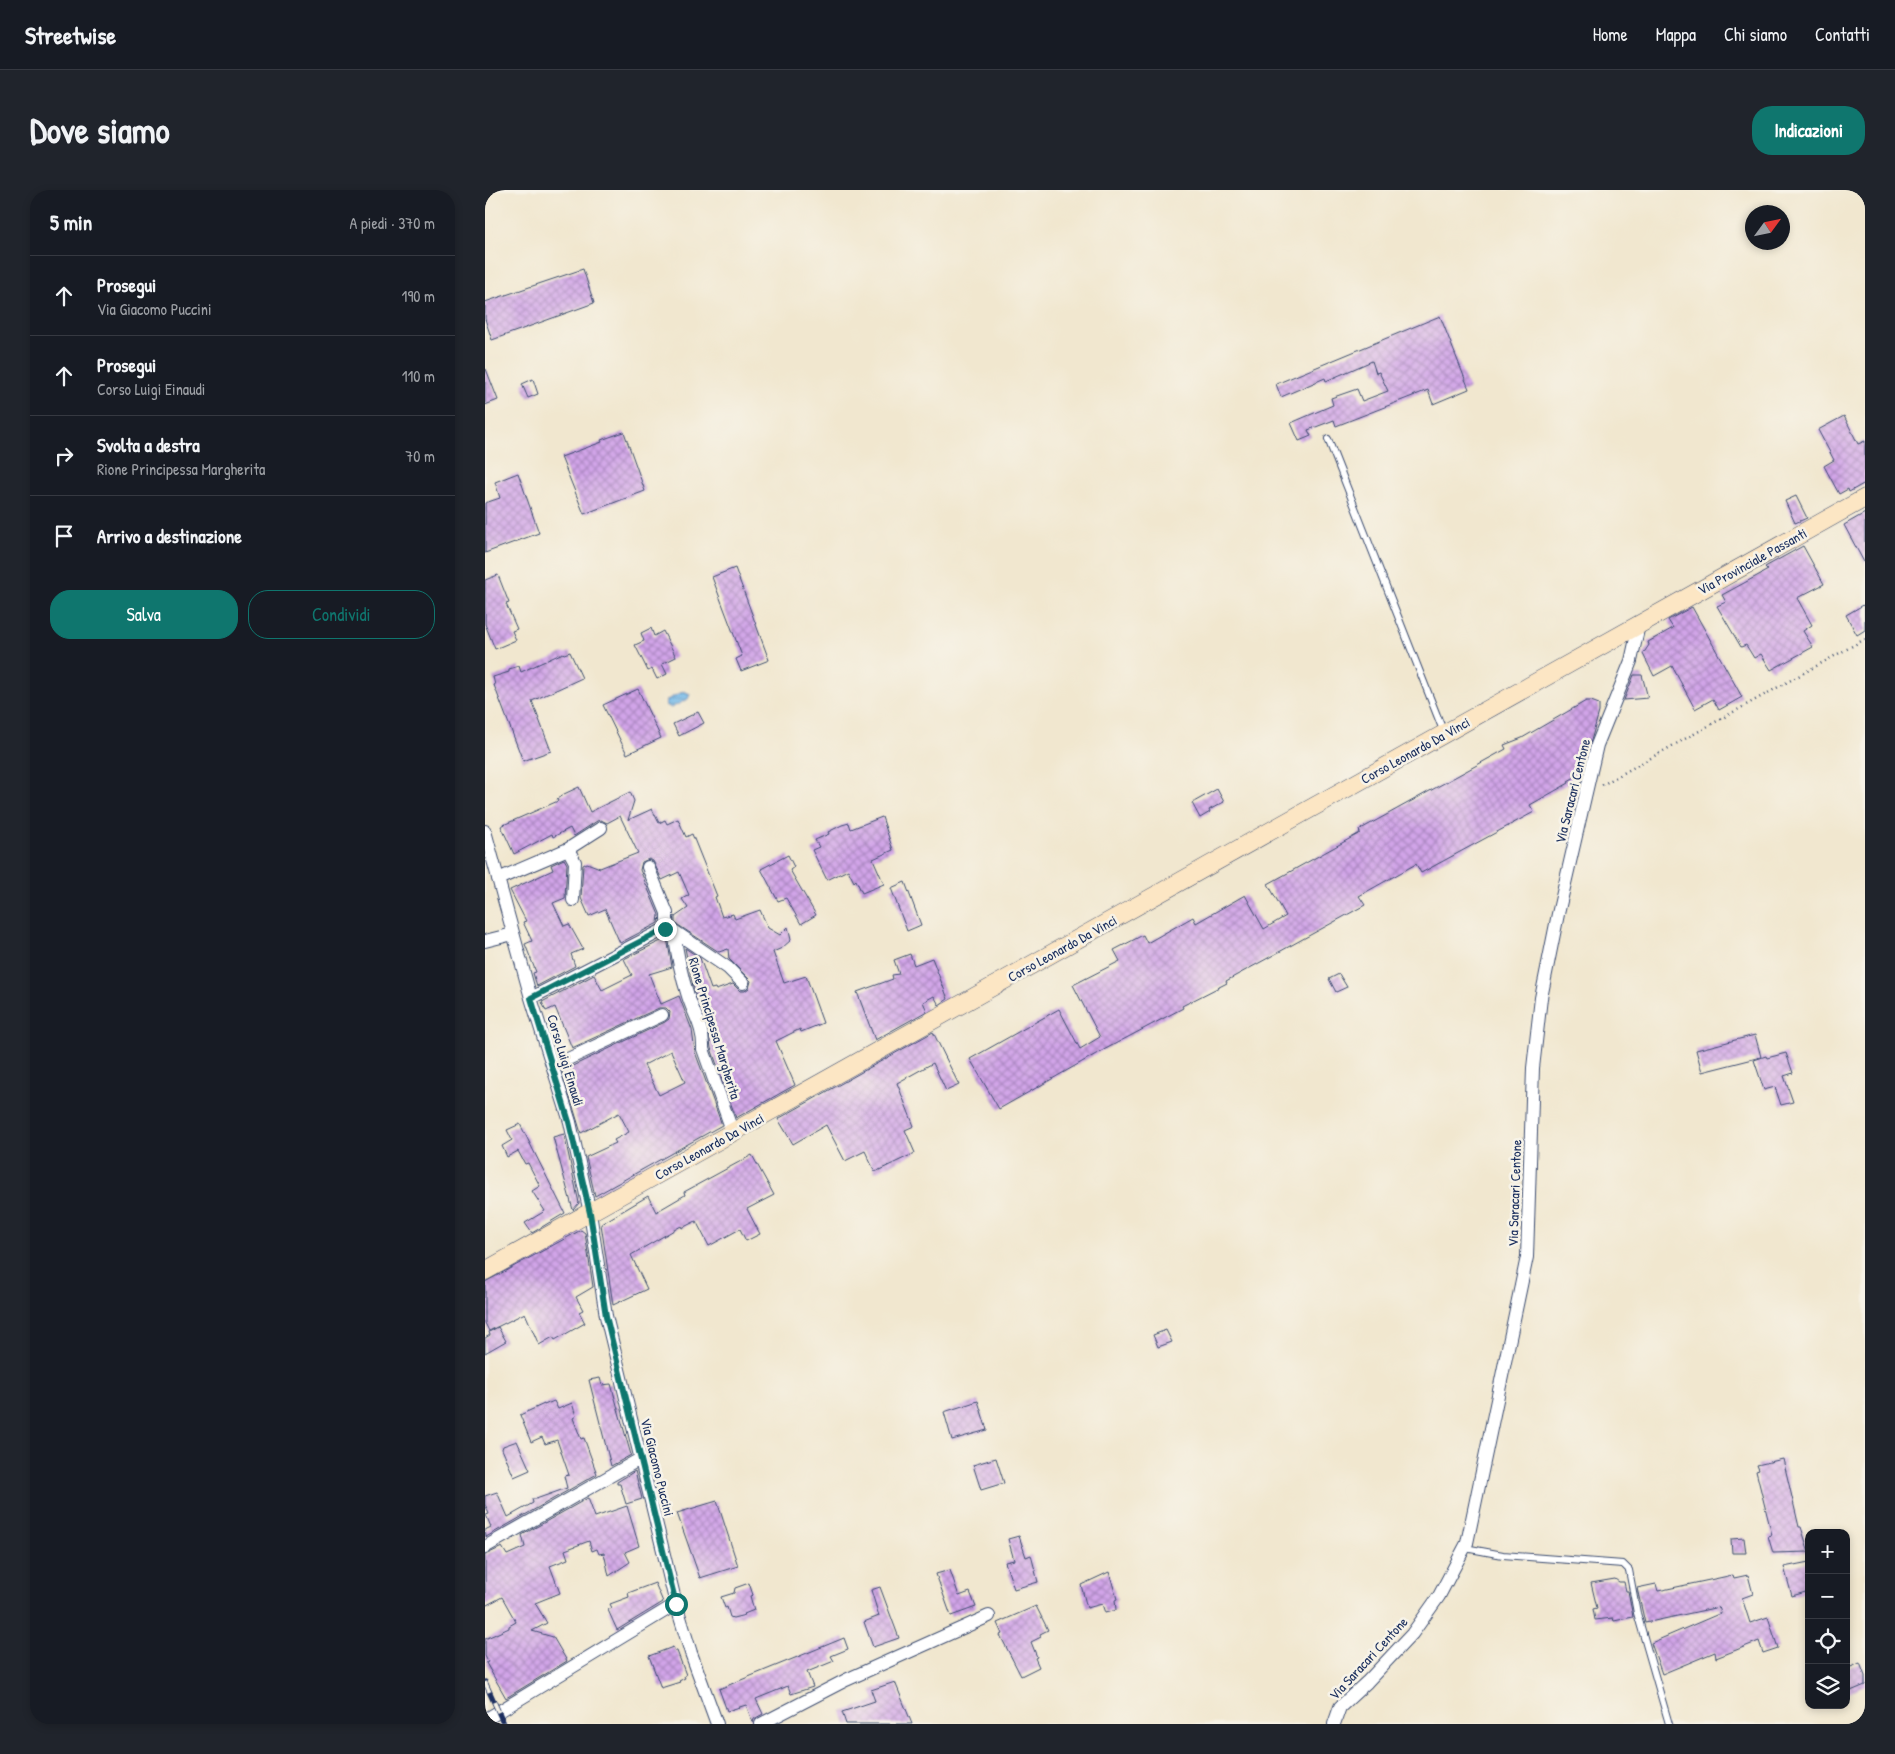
<!DOCTYPE html>
<html lang="it">
<meta charset="utf-8">
<style>
:root{--surface:#171b24;--page:#20242c;--text:#f1f3f6;--muted:#9ea1a6;--line:#363941;--accent:#0f766e}
body{margin:0;font-family:"Patrick Hand",sans-serif;background:var(--page);color:var(--text)}
.controls{position:absolute;right:15px;bottom:15px;display:grid;overflow:hidden;border-radius:10px;box-shadow:0 2px 8px #0003}
.controls button{width:45px;height:45px;display:grid;place-items:center;padding:0;border:0;border-bottom:1px solid var(--line);background:var(--surface);color:var(--text);font:25px sans-serif}
.compass{position:absolute;left:1260px;top:15px;width:45px;height:45px;border-radius:50%;background:var(--surface);box-shadow:0 2px 8px #0003;rotate:57deg}
.stop{position:absolute;width:15px;height:15px;margin:-11px;border:4px solid #0f766e;border-radius:50%;background:#fff}
.stop.end{background:#0f766e;border-color:#fff;box-shadow:0 1px 5px #0008}
.list{margin:0;padding:0;list-style:none}
h2{display:flex;justify-content:space-between;align-items:center;height:65px;margin:0;padding:0 20px;font-size:21px}
h2 small{font-size:16px;font-weight:400;color:var(--muted)}
.list li{display:grid;grid-template-columns:32px 1fr auto;gap:15px;align-items:center;box-sizing:border-box;height:80px;padding:0 20px;border-top:1px solid var(--line)}
.list b{display:block;font-size:19px;white-space:nowrap}
.list p{margin:0;font-size:16px;white-space:nowrap;color:var(--muted)}
.list em{font-size:16px;font-style:normal;color:var(--muted)}
.actions{display:flex;gap:10px;padding:15px 20px}
.actions a{flex:1;padding:11px 0;border:1px solid var(--accent);border-radius:20px;text-align:center;font-size:18px;color:var(--accent)}
.actions .main{background:var(--accent);color:#fff}
.icon{flex:none;width:28px;height:28px;fill:none;stroke:currentColor;stroke-width:2;stroke-linecap:round;stroke-linejoin:round}
.map{position:relative;flex:none;width:1380px;height:1534px;overflow:hidden;border-radius:20px}
header{display:flex;align-items:center;gap:30px;box-sizing:border-box;height:70px;padding:0 25px;background:var(--surface);border-bottom:1px solid var(--line)}
header strong{font-size:24px}
nav{display:flex;gap:28px;margin-inline-start:auto;font-size:18px}
.intro{display:flex;align-items:center;justify-content:space-between;box-sizing:border-box;height:120px;padding:0 30px}
h1{margin:0;font-size:35px}
.button{padding:12px 22px;border-radius:20px;background:var(--accent);color:#fff;font-size:18px;font-weight:700}
main{display:flex;gap:30px;padding:0 30px}
aside{flex:1;background:var(--surface);border-radius:20px;box-shadow:0 2px 8px #0003}
.map>svg:first-child{display:block}
.water{fill:url(#water-rules);stroke:#4674a4}
.building{fill:url(#building-cross-hatch);fill-rule:evenodd}
.lines{fill:none;stroke-linecap:round;stroke-linejoin:round}
.lane-casing{stroke:#3b4b6f;stroke-width:8}
.street-casing{stroke:#3b4b6f;stroke-width:14}
.secondary-casing{stroke:#3b4b6f;stroke-width:19}
.path{stroke:#3b4b6f;stroke-width:2.5;stroke-dasharray:1 4;stroke-linecap:butt}
.lane{stroke:#fff;stroke-width:6}
.street{stroke:#fff;stroke-width:12}
.secondary{stroke:#fce6c4;stroke-width:18}
.rail-casing{stroke:#1b2f5e;stroke-width:5.5}
.rail{stroke:#f7f3e8;stroke-width:4;stroke-dasharray:11;stroke-linecap:butt}
.route{stroke:#0f766e;stroke-width:6}
.labels{text-anchor:middle;dominant-baseline:central;stroke-width:5;stroke-linejoin:round;paint-order:stroke}
.street-label{font-size:14px;fill:#1b2f5e;stroke:#f7f3e8}
</style>
<header>
<strong>Streetwise</strong>
<nav><a>Home</a><a>Mappa</a><a>Chi siamo</a><a>Contatti</a></nav>
</header>
<div class="intro"><h1>Dove siamo</h1><a class="button">Indicazioni</a></div>
<main>
<aside>
<h2>5 min<small>A piedi · 370 m</small></h2>
<ul class="list">
<li><svg class="icon" aria-label="ahead" viewBox="0 0 24 24"><path d="M12 20V5M6 11l6-6 6 6"/></svg><div><b>Prosegui</b><p>Via Giacomo Puccini</p></div><em>190 m</em></li>
<li><svg class="icon" aria-label="ahead" viewBox="0 0 24 24"><path d="M12 20V5M6 11l6-6 6 6"/></svg><div><b>Prosegui</b><p>Corso Luigi Einaudi</p></div><em>110 m</em></li>
<li><svg class="icon" aria-label="right" viewBox="0 0 24 24"><path d="M7 20v-9h11M14 6l5 5-5 5"/></svg><div><b>Svolta a destra</b><p>Rione Principessa Margherita</p></div><em>70 m</em></li>
<li><svg class="icon" aria-label="arrive" viewBox="0 0 24 24"><path d="M6 21V4h12l-3 4 3 4H6"/></svg><div><b>Arrivo a destinazione</b></div></li>
</ul>
<div class="actions"><a class="main">Salva</a><a>Condividi</a></div>
</aside>
<div class="map">
<svg width="1380" height="1534" viewBox="0 0 1380 1534">
<defs>
<pattern id="water-rules" width="6" height="5" patternUnits="userSpaceOnUse" patternTransform="scale(1.25)"><rect width="6" height="5" fill="#71b8e9"/><path d="M0 2.5h6" fill="none" stroke="#5c96c0"/></pattern>
<pattern id="building-cross-hatch" width="8" height="8" patternUnits="userSpaceOnUse" patternTransform="scale(1.25)"><rect width="8" height="8" fill="#d1a4e8"/><path d="M0 0l8 8M0 8l8-8" fill="none" stroke="#a986bf"/></pattern>
</defs>
<rect width="100%" height="100%" fill="#f7f3e8"/>
<filter id="ink" filterUnits="userSpaceOnUse"><feTurbulence type="fractalNoise" baseFrequency=".02" numOctaves="2"/><feDisplacementMap in="SourceGraphic" scale="10" xChannelSelector="R" yChannelSelector="G"/><feConvolveMatrix kernelMatrix="1 2 1 2 8 2 1 2 1" color-interpolation-filters="sRGB"/></filter>
<filter id="wash" filterUnits="userSpaceOnUse"><feTurbulence type="fractalNoise" baseFrequency=".0096" numOctaves="4" result="noise"/><feDisplacementMap in="SourceGraphic" scale="20" xChannelSelector="R" yChannelSelector="G"/><feGaussianBlur stdDeviation="1.12" result="paint"/><feColorMatrix in="noise" values="0 0 0 0 0 0 0 0 0 0 0 0 0 0 0 0 0 1.4 0 .05"/><feComposite in="paint" operator="in"/></filter>
<g filter="url(#wash)">
<rect width="100%" height="100%" fill="#f1e7cf"/>
<path class="water" d="M 199,501 L 205,504 L 203,509 L 186,518 L 181,515 L 182,510 Z"/>
<g id="blocks">
<path class="building" d="M 98,79 L 109,113 L 7,150 L 0,129 L 0,112 Z
M 955,126 L 984,199 L 948,214 L 943,200 L 851,236 L 849,230 L 823,240 L 826,246 L 814,251 L 806,233 L 848,215 L 846,208 L 872,199 L 877,211 L 903,201 L 894,182 L 891,183 L 887,171 L 841,191 L 840,188 L 796,207 L 791,194 Z
M 1,179 L 13,210 L 0,215 L 0,180 Z
M 48,189 L 53,204 L 43,208 L 37,194 Z
M 1359,226 L 1373,254 L 1380,251 L 1380,293 L 1364,302 L 1363,299 L 1354,304 L 1339,276 L 1349,270 L 1333,240 Z
M 139,242 L 160,301 L 99,324 L 76,267 L 117,252 L 116,250 Z
M 33,283 L 54,343 L 0,363 L 0,313 L 15,308 L 10,292 Z
M 1311,306 L 1322,328 L 1310,333 L 1300,311 Z
M 1380,323 L 1380,374 L 1359,335 Z
M 1318,356 L 1339,394 L 1312,408 L 1327,435 L 1318,441 L 1328,457 L 1286,480 L 1276,464 L 1269,468 L 1261,455 L 1256,457 L 1232,416 L 1241,412 L 1237,405 L 1283,380 L 1280,377 Z
M 250,378 L 284,470 L 256,481 L 251,469 L 257,466 L 227,387 Z
M 13,385 L 24,413 L 21,414 L 32,439 L 27,441 L 31,450 L 10,459 L 0,434 L 0,390 Z
M 1380,414 L 1380,440 L 1372,445 L 1361,425 Z
M 1207,417 L 1257,507 L 1234,520 L 1228,509 L 1210,519 L 1187,476 L 1169,486 L 1158,464 L 1164,455 L 1163,452 L 1188,438 L 1183,430 Z
M 166,438 L 169,446 L 178,441 L 191,467 L 177,474 L 182,484 L 172,489 L 167,479 L 163,481 L 150,455 L 159,451 L 156,443 Z
M 85,462 L 97,488 L 47,511 L 66,561 L 38,571 L 9,495 L 10,495 L 8,487 L 24,482 L 24,479 L 34,476 L 36,482 L 78,463 L 79,464 Z
M 1149,485 L 1157,485 L 1163,508 L 1139,510 Z
M 153,499 L 176,548 L 142,564 L 118,515 Z
M 1101,511 L 1106,511 L 1114,514 L 1114,522 L 1097,583 L 1083,591 L 1084,593 L 1045,615 L 1049,622 L 936,683 L 931,674 L 874,706 L 880,715 L 741,791 L 742,793 L 697,816 L 698,818 L 611,864 L 514,919 L 485,869 L 574,819 L 595,859 L 615,847 L 588,795 L 635,771 L 629,760 L 658,745 L 662,753 L 708,727 L 711,733 L 760,705 L 779,739 L 801,726 L 783,694 L 875,643 L 874,640 L 1021,559 L 1019,555 L 1037,548 Z
M 213,522 L 219,533 L 194,546 L 188,534 Z
M 94,597 L 105,622 L 145,602 L 149,611 L 143,630 L 167,619 L 174,633 L 180,630 L 182,634 L 193,629 L 201,647 L 207,644 L 232,706 L 230,707 L 237,727 L 248,724 L 250,729 L 275,720 L 283,738 L 295,745 L 303,737 L 306,750 L 297,758 L 288,762 L 299,793 L 321,786 L 338,833 L 316,842 L 315,839 L 291,851 L 310,895 L 251,928 L 226,858 L 223,836 L 208,796 L 200,758 L 215,768 L 226,799 L 230,798 L 231,800 L 248,794 L 255,801 L 260,801 L 264,798 L 266,791 L 244,769 L 243,759 L 234,762 L 190,733 L 190,727 L 203,718 L 197,709 L 204,705 L 194,682 L 177,690 L 168,671 L 164,669 L 157,672 L 155,680 L 174,725 L 173,733 L 135,753 L 120,719 L 104,726 L 96,708 L 98,675 L 102,673 L 115,678 L 153,663 L 135,626 L 122,633 L 116,630 L 112,631 L 89,646 L 85,638 L 68,647 L 67,644 L 29,664 L 16,636 L 73,611 L 72,609 L 79,604 Z
M 732,599 L 739,612 L 724,620 L 725,622 L 715,628 L 707,613 Z
M 397,627 L 408,660 L 388,669 L 399,694 L 377,703 L 371,690 L 369,692 L 363,680 L 342,690 L 327,660 L 334,657 L 330,650 L 344,644 L 343,642 L 357,635 L 364,633 L 366,639 Z
M 303,665 L 309,677 L 305,680 L 331,725 L 316,734 L 301,708 L 293,711 L 276,679 Z
M 79,669 L 82,674 L 80,708 L 68,713 L 79,736 L 84,734 L 98,759 L 86,764 L 90,776 L 52,796 L 48,783 L 51,782 L 40,754 L 47,751 L 38,732 L 41,731 L 25,700 L 68,680 L 66,675 Z
M 420,692 L 436,735 L 422,741 L 406,698 Z
M 182,748 L 187,777 L 164,784 L 176,814 L 194,806 L 207,840 L 210,862 L 237,935 L 110,1006 L 101,967 L 131,953 L 129,950 L 144,942 L 134,923 L 96,943 L 77,881 L 180,832 L 184,829 L 185,822 L 181,818 L 174,818 L 87,858 L 70,817 L 61,821 L 57,812 L 109,785 L 117,800 L 147,785 L 139,769 ZM 186,861 L 200,892 L 174,905 L 159,875 Z
M 425,764 L 429,775 L 447,768 L 463,809 L 454,815 L 449,806 L 438,812 L 442,821 L 390,850 L 372,802 L 408,789 L 407,785 L 414,784 L 409,770 Z
M 854,784 L 862,797 L 851,802 L 844,789 Z
M 448,842 L 474,895 L 461,901 L 448,873 L 412,893 L 429,936 L 420,940 L 430,963 L 390,982 L 380,961 L 360,971 L 341,935 L 308,954 L 293,929 Z
M 1270,845 L 1276,867 L 1217,882 L 1211,860 Z
M 1301,863 L 1308,883 L 1299,886 L 1308,912 L 1296,915 L 1290,897 L 1279,900 L 1269,870 L 1281,866 L 1282,868 Z
M 35,934 L 80,1023 L 47,1043 L 40,1033 L 60,1021 L 47,1001 L 55,996 L 43,973 L 40,974 L 33,961 L 22,967 L 17,956 L 27,950 L 22,940 Z
M 79,944 L 94,1013 L 88,1020 L 68,947 Z
M 267,965 L 289,1005 L 262,1019 L 275,1044 L 261,1051 L 255,1039 L 224,1056 L 211,1031 L 197,1038 L 196,1036 L 146,1065 L 162,1099 L 128,1115 L 116,1034 L 163,1006 L 171,1022 L 200,1005 L 199,1002 Z
M 96,1040 L 100,1043 L 108,1097 L 91,1107 L 98,1120 L 94,1122 L 100,1133 L 70,1150 L 68,1147 L 54,1155 L 40,1123 L 4,1141 L 0,1133 L 0,1092 Z
M 13,1137 L 21,1151 L 0,1163 L 0,1148 L 5,1145 L 4,1142 Z
M 681,1140 L 687,1152 L 673,1157 L 668,1145 Z
M 115,1188 L 117,1195 L 126,1194 L 146,1265 L 126,1276 L 104,1190 Z
M 69,1211 L 73,1219 L 87,1213 L 91,1226 L 88,1228 L 96,1249 L 99,1248 L 112,1284 L 1,1347 L 0,1340 L 6,1337 L 1,1325 L 4,1324 L 0,1314 L 0,1306 L 12,1302 L 23,1327 L 48,1313 L 47,1309 L 51,1309 L 82,1298 L 79,1286 L 84,1285 L 72,1250 L 60,1254 L 57,1247 L 46,1252 L 35,1225 L 59,1214 L 59,1215 Z
M 493,1211 L 502,1240 L 467,1250 L 459,1222 Z
M 32,1251 L 45,1280 L 29,1287 L 17,1259 L 18,1256 Z
M 511,1268 L 519,1293 L 496,1300 L 488,1275 Z
M 1298,1269 L 1314,1337 L 1316,1337 L 1324,1362 L 1288,1363 L 1283,1346 L 1287,1345 L 1271,1281 L 1274,1280 L 1272,1275 Z
M 150,1281 L 157,1309 L 141,1314 L 135,1294 L 132,1294 L 132,1292 Z
M 103,1308 L 110,1327 L 142,1316 L 154,1356 L 140,1362 L 145,1372 L 124,1386 L 119,1363 L 114,1364 L 112,1359 L 107,1361 L 104,1351 L 80,1360 L 83,1369 L 65,1376 L 75,1403 L 50,1413 L 62,1433 L 47,1441 L 68,1447 L 82,1471 L 21,1508 L 1,1473 L 3,1472 L 0,1466 L 0,1449 L 24,1438 L 24,1436 L 31,1432 L 17,1407 L 0,1416 L 0,1365 L 17,1357 L 22,1365 L 40,1357 L 37,1345 Z
M 232,1311 L 253,1376 L 215,1388 L 192,1323 Z
M 534,1346 L 541,1367 L 546,1365 L 553,1392 L 529,1399 L 520,1372 L 529,1370 L 523,1349 Z
M 1259,1348 L 1261,1363 L 1247,1363 L 1246,1349 Z
M 1324,1372 L 1324,1401 L 1307,1406 L 1299,1377 Z
M 465,1380 L 474,1406 L 485,1402 L 491,1417 L 466,1426 L 451,1384 Z
M 624,1382 L 632,1409 L 630,1410 L 631,1420 L 620,1423 L 617,1414 L 602,1418 L 596,1395 Z
M 1248,1385 L 1249,1388 L 1263,1385 L 1268,1404 L 1257,1408 L 1265,1433 L 1283,1427 L 1293,1458 L 1278,1463 L 1274,1451 L 1231,1468 L 1230,1462 L 1177,1484 L 1166,1453 L 1236,1423 L 1234,1417 L 1160,1433 L 1152,1398 L 1171,1394 L 1173,1401 Z
M 1130,1389 L 1134,1392 L 1139,1392 L 1141,1401 L 1143,1401 L 1148,1427 L 1129,1431 L 1128,1428 L 1110,1430 L 1108,1419 L 1112,1418 L 1106,1393 Z
M 170,1393 L 178,1412 L 132,1440 L 123,1420 L 127,1418 L 125,1414 L 144,1407 L 143,1403 Z
M 264,1393 L 268,1405 L 265,1406 L 269,1420 L 259,1424 L 260,1425 L 248,1428 L 245,1427 L 242,1417 L 240,1418 L 236,1407 L 249,1403 L 250,1398 Z
M 395,1397 L 414,1448 L 388,1457 L 379,1432 L 394,1426 L 386,1400 Z
M 551,1416 L 563,1440 L 555,1444 L 556,1447 L 546,1452 L 552,1467 L 550,1468 L 554,1477 L 536,1486 L 515,1445 L 517,1444 L 512,1433 Z
M 359,1448 L 363,1459 L 346,1466 L 349,1471 L 322,1482 L 328,1497 L 306,1504 L 303,1496 L 271,1509 L 278,1524 L 269,1529 L 268,1533 L 261,1515 L 242,1521 L 234,1499 Z
M 188,1457 L 190,1461 L 192,1461 L 201,1485 L 199,1486 L 200,1488 L 194,1491 L 195,1492 L 176,1498 L 164,1466 Z
M 1375,1473 L 1380,1486 L 1380,1495 L 1361,1503 L 1361,1479 Z
M 410,1492 L 427,1534 L 361,1534 L 357,1522 L 390,1511 L 386,1500 Z"/>
</g>
</g>
<g filter="url(#ink)">
<use href="#blocks" fill-opacity="0" stroke="#3b4b6f" stroke-width="1"/>
<g class="lines">
<defs>
<path id="lane" d="M 843,249 L 959,543
M 980,1358 L 1018,1365 L 1138,1374 L 1144,1380 L 1152,1423 L 1184,1534"/>
<path id="street" d="M 0,641 L 46,808 L 85,932 L 105,1023 L 121,1126 L 191,1414 L 206,1463 L 232,1534
M 83,659 L 90,672 L 88,710
M 163,677 L 182,723 L 182,731 L 180,739
M 13,689 L 83,659 L 116,638
M 189,741 C 192,764 196,785 203,806 C 209,825 219,838 218,859 L 248,943
M 0,751 L 28,744
M 46,808 L 180,739 L 189,741 L 243,778 L 258,793
M 68,876 L 177,825
M 0,1357 L 155,1269
M 0,1530 L 191,1414
M 276,1534 L 361,1490 L 504,1426
M 849,1534 L 855,1517 L 882,1492 L 927,1444 L 954,1406 L 982,1353 L 1042,1067 L 1048,878 L 1056,808 L 1073,724 L 1112,555 L 1146,471 L 1154,435"/>
<path id="secondary" d="M 0,1081 L 1380,308"/>
</defs>
<use href="#lane" class="lane-casing"/>
<use href="#street" class="street-casing"/>
<use href="#secondary" class="secondary-casing"/>
<path class="path" d="M 1117,595 L 1380,449"/>
<use href="#lane" class="lane"/>
<use href="#street" class="street"/>
<use href="#secondary" class="secondary"/>
<defs>
<path id="rail" d="M 0,1492 L 19,1534"/>
</defs>
<use href="#rail" class="rail-casing"/>
<use href="#rail" class="rail"/>
</g>
</g>
<g class="lines" filter="url(#ink)">
<path class="route" d="M 180,739 L 46,808 L 84,932 L 105,1023 L 121,1126 L 191,1414"/>
</g>
<g class="labels">
<g class="street-label">
<text transform="translate(1267 371) rotate(-29)">Via Provinciale Passanti</text>
<text transform="translate(930 560) rotate(-29)">Corso Leonardo Da Vinci</text>
<text transform="translate(1087 601) rotate(-76)">Via Saracari Centone</text>
<text transform="translate(577 758) rotate(-29)">Corso Leonardo Da Vinci</text>
<text transform="translate(230 838) rotate(73)">Rione Principessa Margherita</text>
<text transform="translate(81 870) rotate(73)">Corso Luigi Einaudi</text>
<text transform="translate(224 956) rotate(-29)">Corso Leonardo Da Vinci</text>
<text transform="translate(1029 1003) rotate(-88)">Via Saracari Centone</text>
<text transform="translate(173 1277) rotate(76)">Via Giacomo Puccini</text>
<text transform="translate(883 1468) rotate(-47)">Via Saracari Centone</text>
</g>
</g>
</svg>
<div class="controls">
<button>+</button>
<button>−</button>
<button><svg class="icon" aria-label="locate" viewBox="0 0 24 24"><circle cx="12" cy="12" r="6"/><path d="M12 2v4M12 18v4M2 12h4M18 12h4"/></svg></button>
<button><svg class="icon" aria-label="layers" viewBox="0 0 24 24"><path d="M12 4l9 5-9 5-9-5zM3 14l9 5 9-5"/></svg></button>
</div>
<svg class="compass" viewBox="-18 -18 36 36"><path d="M0-13l5 13h-10z" fill="#e53935"/><path d="M0 13l5-13h-10z" fill="#9ea1a6"/></svg>
<div class="stop" style="left:191px;top:1414px"></div>
<div class="stop end" style="left:180px;top:739px"></div>
</div>
</main>
